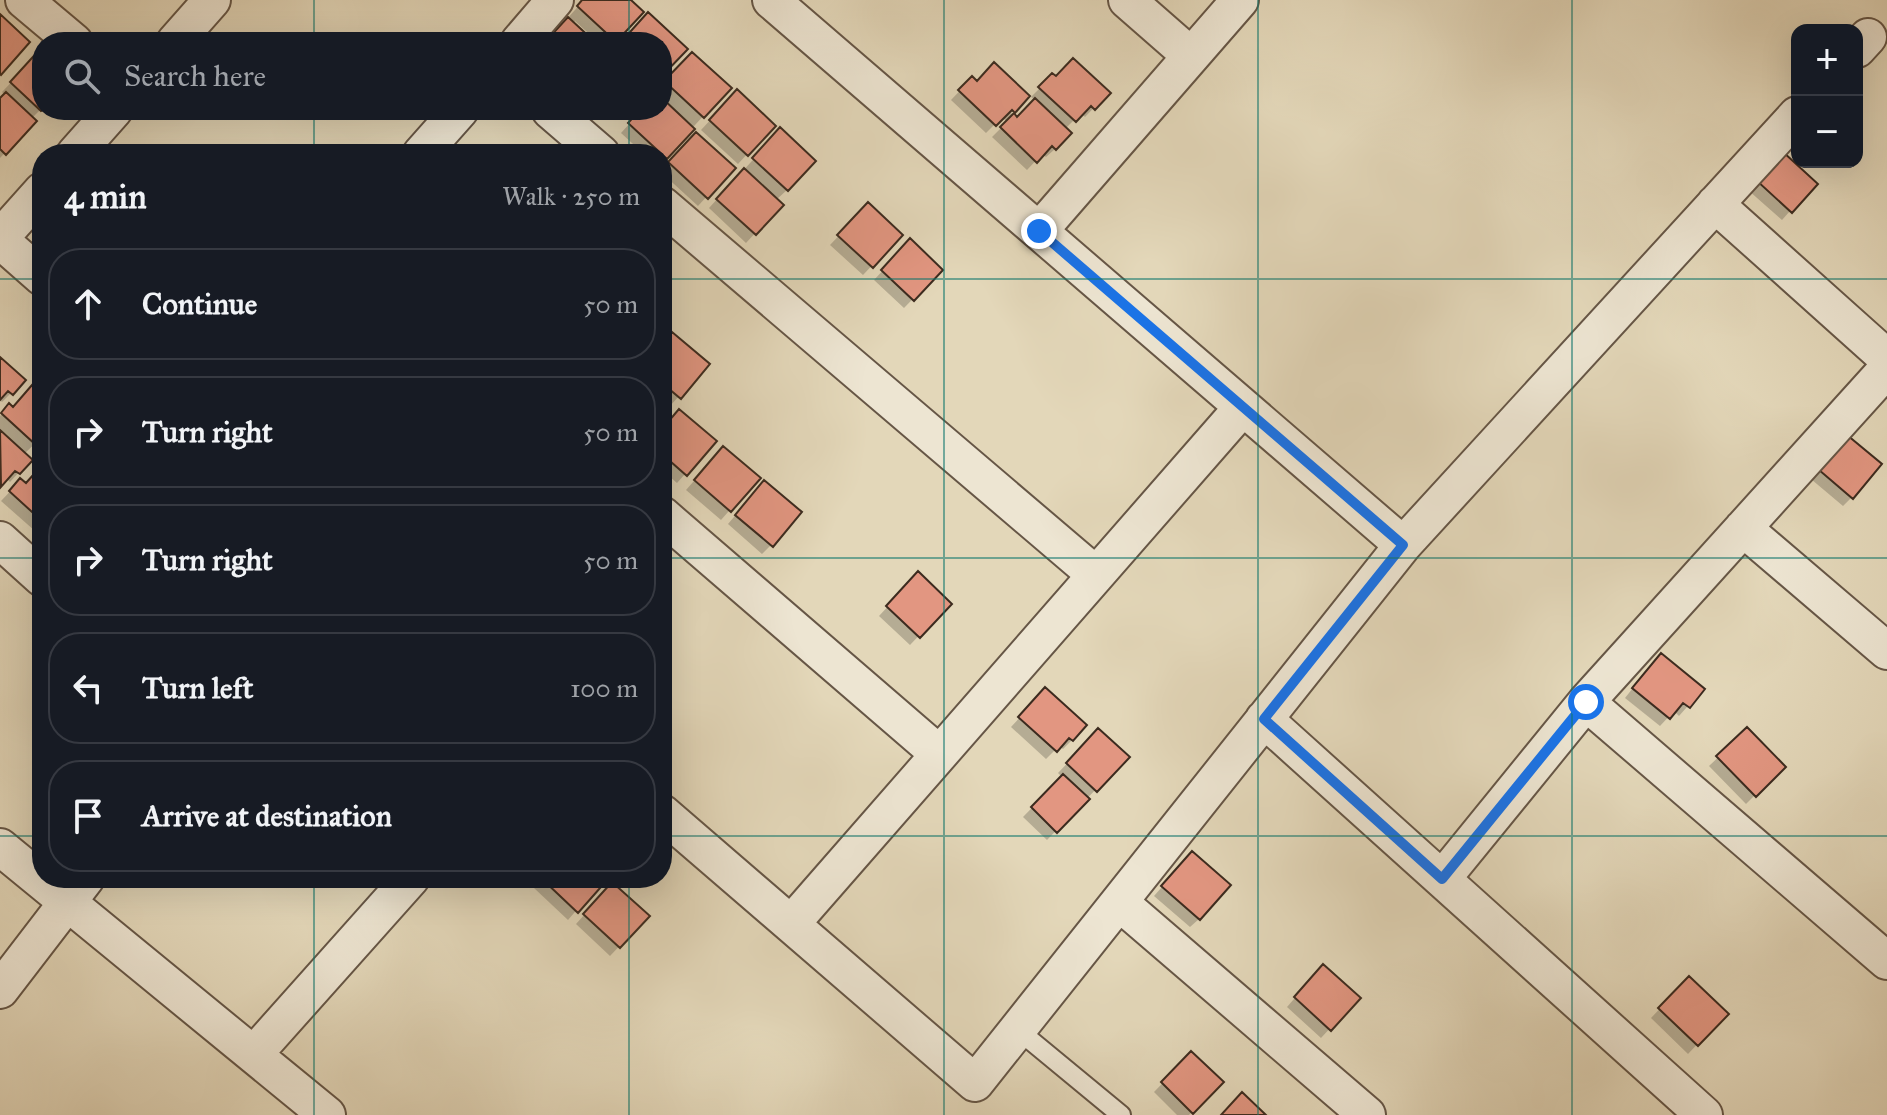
<!DOCTYPE html>
<meta charset="utf-8">
<style>
:root{--surface:#171b24;--page:#242831;--text:#f1f3f6;--muted:#9ea1a6;--line:#363941}
body{margin:0;font-family:"IM FELL Great Primer",serif;background:var(--page);color:var(--text)}
.controls{position:absolute;right:24px;top:24px;display:grid;overflow:hidden;border-radius:16px;box-shadow:0 8px 32px #0002}
.controls button{width:72px;height:72px;display:grid;place-items:center;padding:0;border:0;border-bottom:2px solid var(--line);background:var(--surface);color:var(--text);font:40px sans-serif}
.stop{position:absolute;width:24px;height:24px;margin:-18px;border:6px solid #1a73e8;border-radius:50%;background:#fff}
.stop.end{background:#1a73e8;border-color:#fff;box-shadow:0 2px 8px #0008}
.list{margin:0;padding:0;list-style:none}
h2{display:flex;justify-content:space-between;align-items:center;height:104px;margin:0;padding:0 32px;font-size:34px}
h2 small{font-size:26px;font-weight:400;color:var(--muted)}
.list li{display:grid;grid-template-columns:52px 1fr auto;gap:24px;align-items:center;box-sizing:border-box;height:112px;margin:0 16px 16px;padding:0 16px;border:2px solid var(--line);border-radius:32px}
.list b{display:block;font-size:30px;white-space:nowrap}
.list em{font-size:26px;font-style:normal;color:var(--muted)}
.icon{flex:none;width:44px;height:44px;fill:none;stroke:currentColor;stroke-width:2;stroke-linecap:round;stroke-linejoin:round}
.map{position:relative;flex:none;width:1887px;height:1115px;overflow:hidden}
.search{position:absolute;background:var(--surface);box-shadow:0 8px 32px #0002;left:32px;top:32px;width:640px;height:88px;display:flex;align-items:center;gap:20px;box-sizing:border-box;padding:0 28px;border-radius:32px;color:var(--muted);font-size:30px}
.panel{position:absolute;background:var(--surface);box-shadow:0 8px 32px #0002;left:32px;top:144px;width:640px;height:744px;border-radius:32px}
.map>svg:first-child{display:block}
.shadow{fill:#0003}
.building{fill:#e29681;stroke:#3c2b1f;stroke-width:2}
.lines{fill:none;stroke-linecap:round;stroke-linejoin:round}
.service-casing{stroke:#665646;stroke-width:22}
.minor-casing{stroke:#665646;stroke-width:40}
.service{stroke:#ede5d2;stroke-width:18}
.minor{stroke:#ede5d2;stroke-width:36}
.route{stroke:#1a73e8;stroke-width:10}
.grid{fill:none;stroke:#0f766e;stroke-width:2;stroke-opacity:0.55}
</style>
<div class="map">
<svg width="1887" height="1115" viewBox="0 0 1887 1115">
<rect width="100%" height="100%" fill="#e3d7b9"/>
<filter id="stains"><feTurbulence type="fractalNoise" baseFrequency=".0025" numOctaves="4"/><feColorMatrix values="0 0 0 0 .2 0 0 0 0 .09 0 0 0 0 .02 0 0 0 .5 -.17"/></filter>
<radialGradient id="worn" r=".72"><stop offset=".6" stop-color="#630" stop-opacity="0"/><stop offset="1" stop-color="#630" stop-opacity=".3"/></radialGradient>
<path class="shadow" d="M 584,0 L 628,0 L 641,12 L 613,42 L 598,42 L 575,21 L 573,24 L 592,42 L 546,42 Z
M 41,51 L 42,108 L 32,118 L 35,121 L 0,158 L 0,100 L 5,95 L 2,92 Z
M 693,54 L 729,88 L 662,161 L 662,154 L 644,154 L 621,133 L 642,110 L 662,110 L 662,86 Z
M 1052,76 L 1108,93 L 1085,117 L 1081,113 L 1065,129 L 1055,149 L 1046,157 L 1042,154 L 1027,170 L 992,137 L 1007,122 L 1002,117 L 986,133 L 951,100 L 972,78 L 977,83 L 1027,96 L 1011,113 L 1017,119 L 1035,100 L 1031,97 Z
M 728,101 L 773,126 L 738,164 L 701,130 Z
M 696,135 L 733,168 L 698,206 L 662,173 Z
M 772,139 L 787,190 L 776,200 L 781,205 L 746,243 L 709,208 Z
M 1774,162 L 1790,211 L 1782,220 L 1748,190 Z
M 868,205 L 901,235 L 863,275 L 830,245 Z
M 910,241 L 941,270 L 904,308 L 874,280 Z
M 662,345 L 707,365 L 670,406 L 662,399 Z
M 0,359 L 11,393 L 2,402 L 0,400 Z
M 42,397 L 42,437 L 24,454 L 30,460 L 10,482 L 6,478 L 0,485 L 0,416 L 9,406 L 12,409 Z
M 662,430 L 685,474 L 677,483 L 662,470 Z
M 1833,441 L 1852,497 L 1843,506 L 1805,474 Z
M 715,457 L 758,478 L 721,520 L 686,490 Z
M 42,468 L 42,523 L 35,531 L 1,501 L 20,481 L 25,486 Z
M 756,491 L 771,545 L 762,554 L 728,524 Z
M 918,574 L 949,604 L 910,645 L 879,616 Z
M 1652,664 L 1702,690 L 1679,716 L 1674,711 L 1660,726 L 1625,698 Z
M 1037,699 L 1072,740 L 1063,749 L 1059,746 L 1046,759 L 1011,727 Z
M 1747,730 L 1783,767 L 1746,804 L 1709,766 Z
M 1098,731 L 1127,757 L 1047,840 L 1023,817 L 1062,777 L 1058,773 Z
M 1184,862 L 1199,919 L 1190,927 L 1154,896 Z
M 543,878 L 604,878 L 568,920 L 534,888 Z
M 604,893 L 648,916 L 610,956 L 576,924 Z
M 1315,975 L 1358,998 L 1321,1038 L 1287,1007 Z
M 1689,978 L 1726,1014 L 1688,1054 L 1651,1018 Z
M 1191,1054 L 1221,1082 L 1189,1115 L 1177,1115 L 1154,1092 Z"/>
<path class="building" d="M 582,0 L 631,0 L 644,12 L 616,42 L 577,6 Z
M 648,12 L 688,49 L 662,76 L 662,42 L 621,42 Z
M 0,14 L 30,42 L 1,75 L 0,74 Z
M 568,17 L 595,42 L 545,42 Z
M 41,48 L 43,110 L 41,111 L 10,82 Z
M 692,52 L 732,88 L 704,118 L 664,81 Z
M 1073,58 L 1111,93 L 1095,110 L 1091,106 L 1076,122 L 1038,87 L 1052,73 L 1056,76 Z
M 994,62 L 1030,96 L 1015,113 L 1012,110 L 996,126 L 958,90 L 972,76 L 977,81 Z
M 737,89 L 776,126 L 748,156 L 709,120 Z
M 6,92 L 37,121 L 6,155 L 0,149 L 0,98 Z
M 662,98 L 695,129 L 667,159 L 628,123 L 640,110 L 662,110 Z
M 1035,98 L 1072,133 L 1056,150 L 1052,146 L 1037,163 L 1000,127 L 1014,113 L 1017,117 Z
M 780,127 L 816,161 L 788,191 L 752,158 Z
M 696,132 L 736,168 L 708,199 L 668,162 Z
M 1782,151 L 1818,184 L 1792,213 L 1756,180 Z
M 744,168 L 784,205 L 756,235 L 716,199 Z
M 868,202 L 903,235 L 873,268 L 837,235 Z
M 910,238 L 943,270 L 914,301 L 881,270 Z
M 672,332 L 710,364 L 681,399 L 662,383 L 662,344 Z
M 0,357 L 26,380 L 13,395 L 8,391 L 0,400 Z
M 32,385 L 42,394 L 42,439 L 36,445 L 1,413 L 9,403 L 13,407 Z
M 679,409 L 717,441 L 687,476 L 662,454 L 662,429 Z
M 0,430 L 33,460 L 20,474 L 15,471 L 1,487 Z
M 1841,430 L 1882,464 L 1853,499 L 1812,464 Z
M 723,446 L 761,478 L 731,512 L 694,480 Z
M 42,465 L 42,521 L 9,491 L 20,478 L 26,483 Z
M 764,480 L 802,512 L 773,547 L 735,515 Z
M 918,571 L 952,604 L 920,638 L 886,606 Z
M 1661,653 L 1705,689 L 1690,708 L 1683,703 L 1670,719 L 1632,688 Z
M 1045,687 L 1087,725 L 1073,741 L 1069,738 L 1057,752 L 1018,717 Z
M 1747,727 L 1786,767 L 1756,797 L 1716,756 Z
M 1098,728 L 1130,757 L 1097,792 L 1066,763 Z
M 1063,774 L 1090,799 L 1057,833 L 1031,807 Z
M 1192,851 L 1231,885 L 1200,920 L 1161,886 Z
M 541,878 L 607,878 L 608,879 L 578,913 Z
M 612,882 L 650,916 L 620,948 L 583,914 Z
M 1323,964 L 1361,998 L 1331,1031 L 1294,997 Z
M 1689,976 L 1729,1014 L 1698,1046 L 1658,1008 Z
M 1191,1051 L 1224,1082 L 1193,1114 L 1161,1082 Z
M 1242,1092 L 1266,1115 L 1221,1115 Z"/>
<g class="lines">
<defs>
<path id="service" d="M 1018,1030 L 1121,1115"/>
<path id="minor" d="M 24,0 L 74,42
M 771,0 L 1403,545
M 1127,0 L 1191,56
M 175,42 L 212,0
M 519,42 L 555,0
M 1857,49 L 1868,37
M 550,110 L 601,154
M 75,154 L 114,110
M 421,154 L 460,110
M 1715,204 L 1887,358
M 662,205 L 1096,575
M 1039,231 L 1240,0
M 0,238 L 42,191
M 0,240 L 42,277
M 1887,369 L 1586,702 L 1887,961
M 662,515 L 939,754
M 1743,528 L 1887,651
M 0,540 L 42,578
M 1264,719 L 1704,1115
M 662,813 L 975,1083 L 1403,545 L 1797,115
M 0,847 L 327,1115
M 1442,879 L 1586,702
M 1119,902 L 1367,1115
M 791,924 L 1243,407
M 0,990 L 86,878
M 254,1054 L 411,878"/>
</defs>
<use href="#service" class="service-casing"/>
<use href="#minor" class="minor-casing"/>
<use href="#service" class="service"/>
<use href="#minor" class="minor"/>
</g>
<g class="lines">
<path class="route" d="M 1039,231 L 1403,545 L 1264,719 L 1442,879 L 1586,702"/>
</g>
<path class="grid" d="M 314,0 L 314,42M 629,0 L 629,42M 944,0 L 944,1115M 1258,0 L 1258,1115M 1572,0 L 1572,1115M 314,110 L 314,154M 629,110 L 629,154M 0,279 L 42,279M 662,279 L 1887,279M 0,558 L 42,558M 662,558 L 1887,558M 0,836 L 42,836M 662,836 L 1887,836M 314,878 L 314,1115M 629,878 L 629,1115"/>
<rect width="100%" height="100%" filter="url(#stains)"/>
<rect width="100%" height="100%" fill="url(#worn)"/>
</svg>
<div class="controls">
<button>+</button>
<button>−</button>
</div>
<div class="stop" style="left:1586px;top:702px"></div>
<div class="stop end" style="left:1039px;top:231px"></div>
<div class="search"><svg class="icon" aria-label="search" viewBox="0 0 24 24"><circle cx="10" cy="10" r="6"/><path d="M15 15l6 6"/></svg>Search here</div>
<section class="panel">
<h2>4 min<small>Walk · 250 m</small></h2>
<ul class="list">
<li><svg class="icon" aria-label="ahead" viewBox="0 0 24 24"><path d="M12 20V5M6 11l6-6 6 6"/></svg><div><b>Continue</b></div><em>50 m</em></li>
<li><svg class="icon" aria-label="right" viewBox="0 0 24 24"><path d="M7 20v-9h11M14 6l5 5-5 5"/></svg><div><b>Turn right</b></div><em>50 m</em></li>
<li><svg class="icon" aria-label="right" viewBox="0 0 24 24"><path d="M7 20v-9h11M14 6l5 5-5 5"/></svg><div><b>Turn right</b></div><em>50 m</em></li>
<li><svg class="icon" aria-label="left" viewBox="0 0 24 24"><path d="M17 20v-9H6M10 6l-5 5 5 5"/></svg><div><b>Turn left</b></div><em>100 m</em></li>
<li><svg class="icon" aria-label="arrive" viewBox="0 0 24 24"><path d="M6 21V4h12l-3 4 3 4H6"/></svg><div><b>Arrive at destination</b></div></li>
</ul>
</section>
</div>
